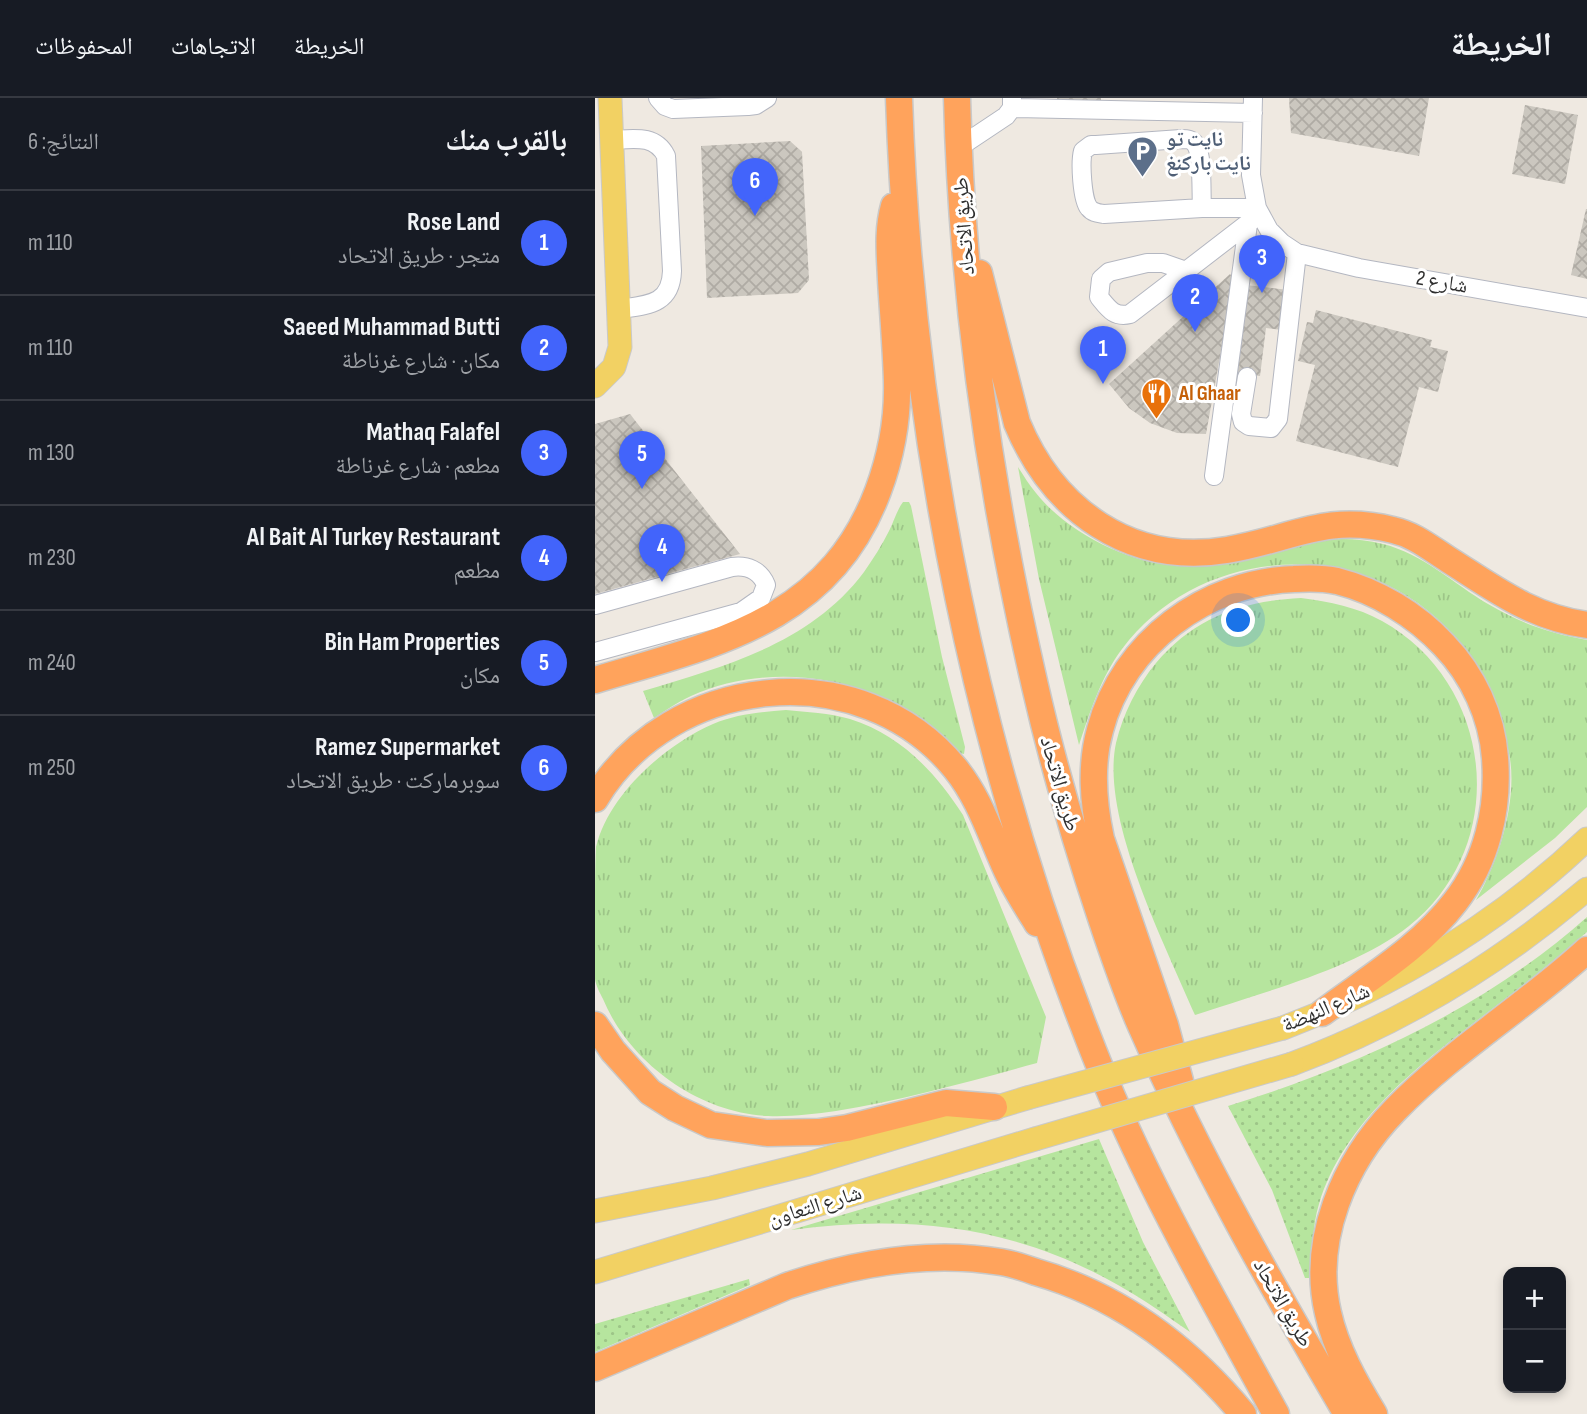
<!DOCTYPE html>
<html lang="ar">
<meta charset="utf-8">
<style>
:root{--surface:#171b24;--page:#20242c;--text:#f1f3f6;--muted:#9ea1a6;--line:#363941;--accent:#4264fb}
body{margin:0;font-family:"Sofia Sans Condensed","Noto Naskh Arabic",sans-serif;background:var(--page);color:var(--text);direction:rtl}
.controls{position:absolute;right:21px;bottom:21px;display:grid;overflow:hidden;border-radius:14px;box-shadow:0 4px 10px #0003}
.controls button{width:63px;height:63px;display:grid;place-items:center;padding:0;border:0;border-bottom:2px solid var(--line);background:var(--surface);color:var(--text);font:35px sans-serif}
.you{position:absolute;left:644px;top:523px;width:24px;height:24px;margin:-18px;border:5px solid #fff;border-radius:50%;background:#1a73e8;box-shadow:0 0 0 10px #1a73e833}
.badge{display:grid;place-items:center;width:46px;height:46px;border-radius:50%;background:var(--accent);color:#fff;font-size:23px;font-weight:700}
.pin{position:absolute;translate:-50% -58px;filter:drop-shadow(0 2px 4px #0008)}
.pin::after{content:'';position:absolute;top:37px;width:24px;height:21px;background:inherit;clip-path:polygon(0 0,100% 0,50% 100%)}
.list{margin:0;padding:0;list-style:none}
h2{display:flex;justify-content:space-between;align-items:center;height:91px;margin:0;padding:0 28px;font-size:30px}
h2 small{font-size:23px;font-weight:400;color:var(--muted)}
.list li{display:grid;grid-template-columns:46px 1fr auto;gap:21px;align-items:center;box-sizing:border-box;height:105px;padding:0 28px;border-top:2px solid var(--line)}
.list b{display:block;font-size:26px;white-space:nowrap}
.list p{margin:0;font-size:23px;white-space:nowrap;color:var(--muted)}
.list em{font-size:23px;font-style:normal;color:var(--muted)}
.map{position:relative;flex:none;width:992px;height:1316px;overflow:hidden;direction:ltr}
header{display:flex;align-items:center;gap:42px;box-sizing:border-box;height:98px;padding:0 35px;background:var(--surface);border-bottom:2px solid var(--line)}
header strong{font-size:33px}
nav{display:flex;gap:38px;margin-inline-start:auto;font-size:24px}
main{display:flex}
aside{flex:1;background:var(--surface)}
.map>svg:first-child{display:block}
.grass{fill:url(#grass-tufts)}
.garden{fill:url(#garden-dots)}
.building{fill:url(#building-cross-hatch)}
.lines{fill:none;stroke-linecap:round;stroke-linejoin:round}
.minor-casing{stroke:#b4b7c1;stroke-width:20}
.major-casing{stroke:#c9c9c9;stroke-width:25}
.highway-casing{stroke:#c9c9c9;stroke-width:29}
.minor{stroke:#fff;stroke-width:18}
.major{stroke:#f2d163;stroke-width:23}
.highway{stroke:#ffa35c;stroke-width:26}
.major-bridge-casing{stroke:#c9c9c9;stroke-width:25;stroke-linecap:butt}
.major-bridge{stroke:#f2d163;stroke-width:23}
.labels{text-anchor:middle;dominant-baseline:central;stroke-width:6;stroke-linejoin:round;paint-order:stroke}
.service-label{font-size:21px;font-weight:bold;fill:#4e5e75;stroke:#fff;text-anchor:start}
.street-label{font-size:21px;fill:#2e2e2e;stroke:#fff}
.food-label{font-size:21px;font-weight:bold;fill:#c56008;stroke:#fff;text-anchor:start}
</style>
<header>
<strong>الخريطة</strong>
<nav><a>الخريطة</a><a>الاتجاهات</a><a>المحفوظات</a></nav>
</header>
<main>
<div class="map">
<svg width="992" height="1316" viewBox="0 0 992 1316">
<defs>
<pattern id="grass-tufts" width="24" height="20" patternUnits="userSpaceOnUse" patternTransform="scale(1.75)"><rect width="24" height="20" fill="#b6e59e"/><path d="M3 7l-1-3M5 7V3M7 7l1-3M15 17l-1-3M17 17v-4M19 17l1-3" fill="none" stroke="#9dc588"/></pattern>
<pattern id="garden-dots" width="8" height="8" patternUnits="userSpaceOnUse" patternTransform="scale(1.75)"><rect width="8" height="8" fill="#b6e59e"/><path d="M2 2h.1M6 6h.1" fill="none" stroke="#9dc588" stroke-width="1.8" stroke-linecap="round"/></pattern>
<pattern id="building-cross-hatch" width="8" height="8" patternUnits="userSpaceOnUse" patternTransform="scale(1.75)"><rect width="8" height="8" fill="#cbc7bf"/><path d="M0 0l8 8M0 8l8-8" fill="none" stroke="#afaba4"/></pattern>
</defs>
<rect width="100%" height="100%" fill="#efe9e1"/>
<path class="grass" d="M 423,369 C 429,378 434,387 441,395 C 472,435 544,472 595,467 C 660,460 722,429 788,446 C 828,456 859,486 893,506 C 927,526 954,535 992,542 L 992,709 L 960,740 L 881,802 C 905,761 927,691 911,644 C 906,630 898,615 891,601 C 884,584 878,563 867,548 C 783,437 609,441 527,551 C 506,579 495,614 484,647 L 444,481 Z
M 308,404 L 314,404 L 316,408 L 347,559 L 370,649 L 369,656 L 364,655 C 299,582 186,558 96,598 C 83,604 71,612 59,620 L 48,593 C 130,568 215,546 269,474 C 278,461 287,447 294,433 C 299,423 302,412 308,404 Z
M 706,500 C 735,504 762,509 787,523 C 900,586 916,747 814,828 C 760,871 665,895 600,917 C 570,846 505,720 521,645 C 528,616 542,588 561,565 C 600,519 648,503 706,500 Z
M 191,612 C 212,614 234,615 255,621 C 306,637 340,674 368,717 L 451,919 L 442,965 C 376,983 309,1002 241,1013 C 219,1016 195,1019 173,1018 C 103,1015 34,964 8,901 C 5,895 1,888 0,881 C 0,862 0,838 0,818 C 0,796 0,770 1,749 C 14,696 70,647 118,626 C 141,616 166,614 191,612 Z"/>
<path class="garden" d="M 992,819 L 992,834 C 965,857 938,880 910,901 C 839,956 751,1016 724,1106 C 717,1128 718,1153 717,1175 L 714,1180 L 710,1180 L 677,1092 L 633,1008 C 763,968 890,910 992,819 Z
M 504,1041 L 548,1144 L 595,1234 C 572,1218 548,1201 523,1187 C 420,1128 313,1116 196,1132 Z
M 154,1181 L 155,1187 L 0,1254 L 0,1226 Z"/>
<path class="building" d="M 462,0 L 506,0 L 506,5 L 463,7 Z
M 694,0 L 834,0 L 824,58 L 696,35 Z
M 930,7 L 983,17 L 970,86 L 917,76 Z
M 195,43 L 207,54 L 214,182 L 203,195 L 112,200 L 106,48 Z
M 991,111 L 992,111 L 992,181 L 976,177 Z
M 635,176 L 639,181 L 611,336 L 582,335 L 555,325 L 534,310 L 514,286 Z
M 651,187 L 693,192 L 687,232 L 671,230 L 665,278 L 640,275 Z
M 721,212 L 837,242 L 835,249 L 853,253 L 843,294 L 824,289 L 803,369 L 701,343 L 720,267 L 703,263 L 712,224 L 718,225 Z
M 35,316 L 145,456 L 0,496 L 0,326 Z"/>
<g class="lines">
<defs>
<path id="minor" d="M 63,0 L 70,8 L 78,11 L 153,8 L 161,7 L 172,0
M 658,0 L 656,77 L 662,110 L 674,132 L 687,145 L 702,155 L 764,170 L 992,210
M 417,10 L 658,15
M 17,42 C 38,41 60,36 71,58 L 77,173 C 76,207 52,207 25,211
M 363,50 L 411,18 L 417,10 L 417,1
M 607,110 C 606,96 608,58 601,47 C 597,41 592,41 586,41 L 501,47 L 496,47 L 488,53 C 485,64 487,102 494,110 C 498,115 503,115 509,116 L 607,110 L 662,110
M 552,165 L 568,165 L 591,173 L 535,216 C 519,220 513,210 504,199 L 506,181 L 514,174 Z
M 591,173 L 656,123
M 652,279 L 646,316 L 648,324 L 654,328 L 676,330 L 683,321 L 702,155
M 619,378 L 653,126
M 0,507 L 137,469 C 152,467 165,472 171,487 L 166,500 L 146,514 L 0,554"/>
<path id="major" d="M 0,288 L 19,269 L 25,249 L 15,0
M 688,930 C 801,887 904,825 992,741
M 697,966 C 805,926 905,865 992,791
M 0,1113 L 117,1090 L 213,1066 L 432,1000
M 0,1174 L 440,1041"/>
<path id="highway" d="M 304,0 C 315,335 383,671 510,982 C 558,1097 621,1206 681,1316
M 362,0 C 367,199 395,394 440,588 C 458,667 481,745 507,823 C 519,858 531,894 546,928 C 605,1062 678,1190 752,1316
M 384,175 L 422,325 C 458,412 535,468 632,452 C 695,442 729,415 798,432 C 820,437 835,450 854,462 C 900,491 936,519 992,527
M 0,582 C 120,546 234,524 283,393 C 296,358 303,320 302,283 C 301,250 298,216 296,182 C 295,157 292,133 299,108
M 0,701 C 75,575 266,555 360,670 C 386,702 396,739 413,775 C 421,792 432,809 442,825
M 0,927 L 18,953 L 55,994 L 80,1010 L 116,1027 L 172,1035 L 224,1034 L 252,1030 L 351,1005 L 399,1009
M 585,983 L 570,927 L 506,741 C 498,704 495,668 505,632 C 528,544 611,484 699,481 C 713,480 728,480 742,483 C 782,493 821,517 849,547 C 878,577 897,618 900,660 C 904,711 892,763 860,804 C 825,850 772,881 727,915
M 0,1270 L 192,1188 C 260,1165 334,1152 406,1164 C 418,1166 430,1170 441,1174 C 525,1198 593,1250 648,1316
M 779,1316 C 760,1285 741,1251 733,1215 C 716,1142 749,1064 800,1012 C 857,953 931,908 992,852"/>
</defs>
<use href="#minor" class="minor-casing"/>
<use href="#major" class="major-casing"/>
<use href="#highway" class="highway-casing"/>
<use href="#minor" class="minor"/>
<use href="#major" class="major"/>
<use href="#highway" class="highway"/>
<defs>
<path id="major-bridge" d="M 432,1000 L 688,930
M 440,1041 L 697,966"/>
</defs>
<use href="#major-bridge" class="major-bridge-casing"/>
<use href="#major-bridge" class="major-bridge"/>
</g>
<defs>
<symbol id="parking-pin" viewBox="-11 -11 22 30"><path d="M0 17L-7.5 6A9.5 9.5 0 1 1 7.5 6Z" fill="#5c6f8a" stroke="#fff"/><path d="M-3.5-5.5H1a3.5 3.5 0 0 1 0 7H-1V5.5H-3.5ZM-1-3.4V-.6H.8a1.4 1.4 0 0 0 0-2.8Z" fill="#fff"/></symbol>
<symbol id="restaurant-pin" viewBox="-11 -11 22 30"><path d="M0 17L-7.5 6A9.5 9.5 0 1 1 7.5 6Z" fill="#e8710a" stroke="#fff"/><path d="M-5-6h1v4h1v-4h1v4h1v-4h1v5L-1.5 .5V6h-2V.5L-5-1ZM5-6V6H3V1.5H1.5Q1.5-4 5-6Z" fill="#fff"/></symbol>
</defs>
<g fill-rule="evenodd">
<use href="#parking-pin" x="530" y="36" width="35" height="47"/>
<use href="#restaurant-pin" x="544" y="278" width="35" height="47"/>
</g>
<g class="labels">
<g class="service-label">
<text x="571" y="41">نايت تو<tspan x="571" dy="24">نايت باركنغ</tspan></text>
</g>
<g class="street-label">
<text transform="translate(369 128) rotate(-94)">طريق الاتحاد</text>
<text transform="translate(847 184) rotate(10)">شارع 2</text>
<text transform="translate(465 686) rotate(74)">طريق الاتحاد</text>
<text transform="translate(731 910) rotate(-23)">شارع النهضة</text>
<text transform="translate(220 1108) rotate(-17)">شارع التعاون</text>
<text transform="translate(688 1205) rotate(60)">طريق الاتحاد</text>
</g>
<g class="food-label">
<text x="584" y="295">Al Ghaar</text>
</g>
</g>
</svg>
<div class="controls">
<button>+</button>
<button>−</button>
</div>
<div class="you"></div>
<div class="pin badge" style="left:508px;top:286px">1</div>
<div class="pin badge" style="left:600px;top:234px">2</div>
<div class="pin badge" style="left:667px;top:195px">3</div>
<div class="pin badge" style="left:67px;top:484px">4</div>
<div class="pin badge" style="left:47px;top:391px">5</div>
<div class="pin badge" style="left:160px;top:118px">6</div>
</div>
<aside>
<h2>بالقرب منك<small>النتائج: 6</small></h2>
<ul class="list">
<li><span class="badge">1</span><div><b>Rose Land</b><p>متجر · طريق الاتحاد</p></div><em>110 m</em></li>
<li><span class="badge">2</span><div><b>Saeed Muhammad Butti</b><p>مكان · شارع غرناطة</p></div><em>110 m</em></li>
<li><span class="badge">3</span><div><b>Mathaq Falafel</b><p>مطعم · شارع غرناطة</p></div><em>130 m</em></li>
<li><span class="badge">4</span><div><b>Al Bait Al Turkey Restaurant</b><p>مطعم</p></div><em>230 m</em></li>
<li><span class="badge">5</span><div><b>Bin Ham Properties</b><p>مكان</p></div><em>240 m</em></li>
<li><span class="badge">6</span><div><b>Ramez Supermarket</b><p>سوبرماركت · طريق الاتحاد</p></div><em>250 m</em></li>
</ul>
</aside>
</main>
